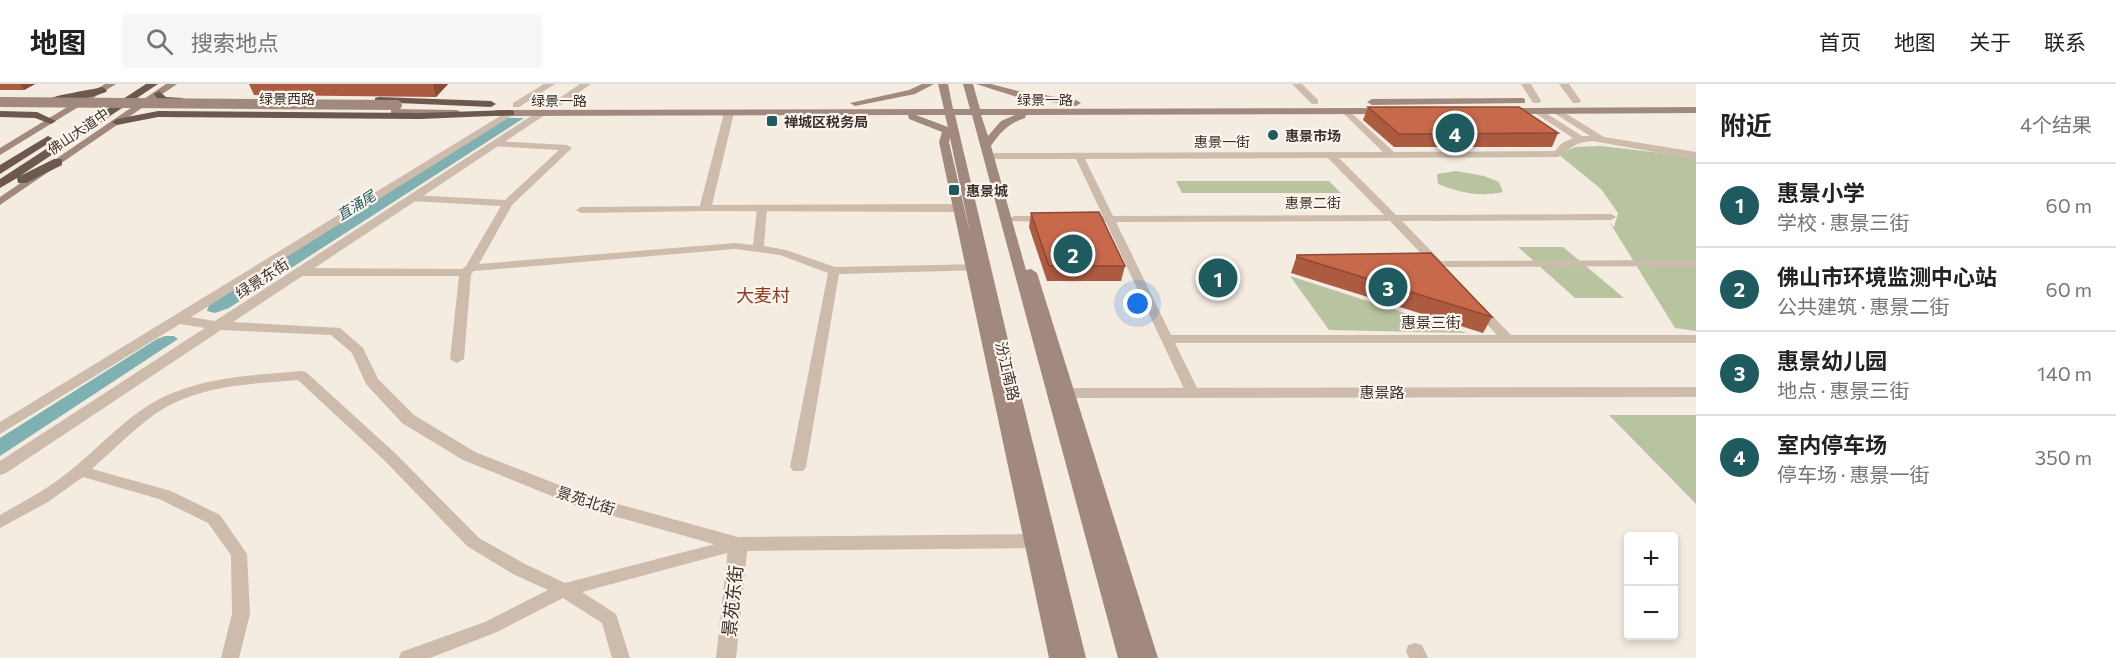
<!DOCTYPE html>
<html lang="zh">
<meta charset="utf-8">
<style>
:root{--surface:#fff;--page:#f6f6f6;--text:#222;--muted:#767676;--line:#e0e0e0;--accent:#1f5a5e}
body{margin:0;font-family:Commissioner,"Noto Sans SC",sans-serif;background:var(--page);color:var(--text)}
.controls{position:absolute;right:18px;bottom:18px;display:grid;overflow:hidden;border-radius:6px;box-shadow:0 3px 9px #0003}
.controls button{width:54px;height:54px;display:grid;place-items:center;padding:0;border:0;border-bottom:2px solid var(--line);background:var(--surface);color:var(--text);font:30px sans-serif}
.you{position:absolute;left:1138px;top:220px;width:21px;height:21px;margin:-15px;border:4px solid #fff;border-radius:50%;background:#1a73e8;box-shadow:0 0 0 9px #1a73e833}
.badge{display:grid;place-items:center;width:39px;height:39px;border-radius:50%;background:var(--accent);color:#fff;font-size:20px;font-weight:700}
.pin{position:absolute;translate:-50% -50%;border:3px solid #fff;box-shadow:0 2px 6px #0006}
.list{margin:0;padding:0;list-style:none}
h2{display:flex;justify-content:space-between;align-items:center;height:78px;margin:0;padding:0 24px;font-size:26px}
h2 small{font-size:20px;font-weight:400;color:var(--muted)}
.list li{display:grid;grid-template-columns:39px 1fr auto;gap:18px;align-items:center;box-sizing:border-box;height:84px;padding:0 24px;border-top:2px solid var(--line)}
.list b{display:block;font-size:22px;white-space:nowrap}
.list p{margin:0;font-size:20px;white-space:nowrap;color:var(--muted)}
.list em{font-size:20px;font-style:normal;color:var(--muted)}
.icon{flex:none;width:33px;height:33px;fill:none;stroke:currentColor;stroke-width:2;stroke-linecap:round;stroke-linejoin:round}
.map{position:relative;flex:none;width:1696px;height:574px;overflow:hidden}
header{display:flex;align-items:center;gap:36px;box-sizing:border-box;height:84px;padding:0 30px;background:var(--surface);border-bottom:2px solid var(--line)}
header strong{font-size:28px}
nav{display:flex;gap:33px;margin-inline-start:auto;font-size:21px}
.search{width:420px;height:54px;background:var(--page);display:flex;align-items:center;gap:15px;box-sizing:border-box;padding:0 21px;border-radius:6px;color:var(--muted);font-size:22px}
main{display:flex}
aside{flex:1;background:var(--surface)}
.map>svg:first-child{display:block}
.green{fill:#b8c4a0}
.water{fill:#7fb0b2}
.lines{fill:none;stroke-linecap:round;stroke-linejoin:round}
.minor{fill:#cdbbac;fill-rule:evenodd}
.tertiary{fill:#cdbbac;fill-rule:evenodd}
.secondary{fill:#a18a7d;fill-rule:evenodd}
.trunk{fill:#6c584f;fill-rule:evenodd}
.secondary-bridge{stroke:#a18a7d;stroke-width:10}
.wall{fill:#ac5a40}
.shaded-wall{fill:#8c4a34}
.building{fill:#c8694b;stroke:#8c4a34;stroke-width:1.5}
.poi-dot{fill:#1f5a5e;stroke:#fbf5ee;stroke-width:2}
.labels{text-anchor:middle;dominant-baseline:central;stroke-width:4.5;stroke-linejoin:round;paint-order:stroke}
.far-street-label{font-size:14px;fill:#3b302b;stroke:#fbf5ee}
.far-poi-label{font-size:14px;font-weight:bold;fill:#3b302b;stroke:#fbf5ee;text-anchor:start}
.far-water-label{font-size:14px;font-style:italic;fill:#1f5a5e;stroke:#fbf5ee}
.street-label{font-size:15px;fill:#3b302b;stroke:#fbf5ee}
.quarter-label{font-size:18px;fill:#8c3b22;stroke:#fbf5ee}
.near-street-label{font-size:18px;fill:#3b302b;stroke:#fbf5ee}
</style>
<header>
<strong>地图</strong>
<div class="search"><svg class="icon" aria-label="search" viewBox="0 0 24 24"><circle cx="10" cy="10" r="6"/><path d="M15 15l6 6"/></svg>搜索地点</div>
<nav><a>首页</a><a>地图</a><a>关于</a><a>联系</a></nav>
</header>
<main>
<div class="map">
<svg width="1696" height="574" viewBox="0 0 1696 574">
<rect width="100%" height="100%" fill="#f4ebe1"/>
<path class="green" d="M 1601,62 L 1696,73 L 1696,247 L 1675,244 L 1610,139 L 1614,143 L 1618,129 L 1601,105 L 1558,70 L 1576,63 Z
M 1456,87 L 1484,92 L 1499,98 L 1503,108 C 1479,113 1461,109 1438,100 L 1437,90 Z
M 1176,97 L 1329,97 L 1341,109 L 1182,109 Z
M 1518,163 L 1563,163 L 1624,214 L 1575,214 Z
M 1290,192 L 1467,249 L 1329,246 Z
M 1609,331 L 1696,331 L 1696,420 Z"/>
<path class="water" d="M 507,34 L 524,34 L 229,224 L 215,229 L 207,227 L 209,221 Z
M 165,252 L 174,252 L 178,255 L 0,372 L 0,354 L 157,255 Z"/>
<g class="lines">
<path class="minor" d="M 1346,24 L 1394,68 L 1555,67 L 1562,59 L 1573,54 L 1535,29 L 1534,27 L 1538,24 L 1582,52 L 1590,52 L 1554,29 L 1553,27 L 1557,24 L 1604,53 L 1696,68 L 1696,74 L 1683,73 L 1593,57 C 1571,59 1574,64 1558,73 L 1339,74 L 1396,131 L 1611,130 L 1616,133 L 1611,136 L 1402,137 L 1441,177 L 1696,176 L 1696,182 L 1445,183 L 1440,185 L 1433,182 L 1390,137 L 1116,138 L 1171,251 L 1497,251 L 1471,223 L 1477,219 L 1481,220 L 1511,251 L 1696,251 L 1696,259 L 1175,259 L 1199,308 L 1192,312 L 1187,311 L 1106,138 L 1085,138 L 1080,135 L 1085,132 L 1103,132 L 1076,75 L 995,75 L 990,72 L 995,69 L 1383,68 L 1343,29 L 1342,27 ZM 1328,74 L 1384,131 L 1113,132 L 1085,75 Z
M 495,57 L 567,61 L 572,64 L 512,121 L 479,180 L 735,159 L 753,161 L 757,125 L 762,122 L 767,125 L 764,162 L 786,166 L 835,183 L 983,180 L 989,183 L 983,186 L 839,190 L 806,383 L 803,387 L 793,387 L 790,383 L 828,189 L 780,171 L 735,165 L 474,187 L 471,190 L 464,275 L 457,279 L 450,275 L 459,192 L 301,192 L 295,188 L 301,184 L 462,185 L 466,182 L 501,122 L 412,117 L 407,114 L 412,111 L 505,116 L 559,66 L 492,62 L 492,58 Z
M 705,122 L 710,125 L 709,127 L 581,129 L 576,126 L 581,123 Z
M 1014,132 L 1048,132 L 1053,135 L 1048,138 L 1010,137 L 1009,135 Z
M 301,287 L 306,288 L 395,369 L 479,454 L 525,480 L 565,499 L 738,454 L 744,456 L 746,460 L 744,464 L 738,466 L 582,508 L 616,530 L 630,574 L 612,574 L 602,539 L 563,514 L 497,548 L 430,574 L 399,574 L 401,568 L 485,538 L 548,506 L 513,490 L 467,462 L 385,377 L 298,296 C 249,300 197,301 155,330 C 133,346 113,366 92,385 L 171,407 L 220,431 L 247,470 L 250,530 L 239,574 L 221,574 L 232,530 L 231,471 L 208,439 L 159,415 L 83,393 L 48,418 L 0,444 L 0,431 C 23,418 46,406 66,390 C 102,362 132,324 175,308 C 215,292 259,291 301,287 Z
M 1415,559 L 1422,561 L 1428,574 L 1409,574 L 1406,567 L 1408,561 Z"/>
<path class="tertiary" d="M 544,0 L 555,0 L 519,23 L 513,23 L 513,19 Z
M 580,0 L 591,0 L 558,23 L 552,23 L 552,19 Z
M 1292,0 L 1302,0 L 1318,16 L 1318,20 L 1312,20 Z
M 1521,0 L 1531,0 L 1541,17 L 1539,19 L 1533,19 Z
M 1559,0 L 1569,0 L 1581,17 L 1579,19 L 1573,19 Z
M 510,26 L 515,29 L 513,31 L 191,233 L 215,237 L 539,27 L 545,27 L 545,31 L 233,238 L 340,244 L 363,264 L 378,295 L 414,331 L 475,368 L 585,411 L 738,453 L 1045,450 L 1052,452 L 1054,457 L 1052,462 L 1045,464 L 747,467 L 736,574 L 716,574 L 728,464 L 574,421 L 463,376 L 402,339 L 366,300 L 352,269 L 331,251 L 221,246 L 6,389 L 0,391 L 0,377 L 205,244 L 180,240 L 0,350 L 0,338 Z
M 729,26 L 734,29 L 712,121 L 959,120 L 965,124 L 959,128 L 701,127 L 699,125 L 724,29 Z
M 1696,303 L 1696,313 L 1067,314 L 1059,309 L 1067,304 Z"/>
<path class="secondary" d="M 105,0 L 116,0 L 0,71 L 0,64 Z
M 166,0 L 177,0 L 0,121 L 0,113 Z
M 922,0 L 934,0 L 915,10 L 855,22 L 850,19 L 909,6 Z
M 938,0 L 948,0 L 953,25 L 970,25 L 963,0 L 973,0 L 980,25 L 1387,24 L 1392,27 L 1387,30 L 1026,31 L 1025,34 C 1009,39 1000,48 991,62 L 1026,186 L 1031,185 L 1037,189 L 1158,574 L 1118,574 L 972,31 L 955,31 L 1021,311 L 1086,574 L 1049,574 L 939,58 L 942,48 L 909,35 L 908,31 L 496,32 L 491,29 L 496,26 L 944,25 ZM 916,31 L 945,31 L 948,43 ZM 981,31 L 1015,31 L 1001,37 L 988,52 ZM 950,54 L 971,153 L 949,58 Z
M 976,0 L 991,0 L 1018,7 L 1076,16 L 1081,19 L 1076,22 L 1017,13 Z
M 1522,14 L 1525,15 L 1525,19 L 1372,21 L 1367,18 L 1372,15 Z
M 1696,23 L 1696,29 L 1507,30 L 1502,27 L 1507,24 Z
M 394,25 L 457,26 L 462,29 L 457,32 L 391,30 L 391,26 Z"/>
<path class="trunk" d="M 146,0 L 158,0 L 20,92 L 54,75 L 62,75 L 62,81 L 26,99 L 18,99 L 17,94 L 0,104 L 0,95 Z
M 102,3 L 107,6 L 106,8 C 93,13 59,23 49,15 C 55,11 91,6 102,3 Z
M 159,7 L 166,13 L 182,14 L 187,17 L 182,20 L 159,18 L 154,10 Z
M 379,13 L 491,17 L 496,20 L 491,23 L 375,18 L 375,14 Z
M 510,26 L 514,27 L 514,31 L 420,35 L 158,33 L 117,41 L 112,38 L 117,35 L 158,27 L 420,29 Z
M 0,27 L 37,28 L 56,37 L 51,40 L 35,34 L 0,33 Z
M 48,52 L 54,55 L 52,57 L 0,90 L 0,81 Z"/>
<path class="secondary-bridge" d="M 0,18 L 397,21"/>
</g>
<path class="wall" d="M 0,0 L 35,0 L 24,6 L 0,6 Z
M 249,0 L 448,0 L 436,13 L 254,11 Z
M 1368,23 L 1558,49 L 1552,63 L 1394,63 L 1363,36 Z
M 1031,129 L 1125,182 L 1121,197 L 1047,197 L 1029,143 Z
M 1297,171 L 1492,233 L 1483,249 L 1291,189 Z"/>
<path class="shaded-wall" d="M 20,0 L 35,0 L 24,6 Z
M 433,0 L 448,0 L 436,13 Z"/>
<path class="building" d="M 1368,23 L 1519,23 L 1558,49 L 1399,50 Z
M 1099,128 L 1125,182 L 1049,182 L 1031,129 Z
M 1431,169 L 1492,233 L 1297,173 L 1297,171 Z"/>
<g class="poi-dot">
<rect x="766" y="31" width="12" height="12" rx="3"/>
<circle cx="1273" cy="51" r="6"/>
<rect x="948" y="100" width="12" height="12" rx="3"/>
</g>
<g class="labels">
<g class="far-street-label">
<text x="287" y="14">绿景西路</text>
<text x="1045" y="15">绿景一路</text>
<text x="559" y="16">绿景一路</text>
<text transform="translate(78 47) rotate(-34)">佛山大道中</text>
<text x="1222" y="57">惠景一街</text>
<text x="1313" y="118">惠景二街</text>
</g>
<g class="far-poi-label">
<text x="784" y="37">禅城区税务局</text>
<text x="1285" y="51">惠景市场</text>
<text x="966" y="106">惠景城</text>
</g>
<g class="far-water-label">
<text transform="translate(356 121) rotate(-32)">直涌尾</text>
</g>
<g class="street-label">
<text transform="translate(262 194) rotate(-33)">绿景东街</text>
<text x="1431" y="238">惠景三街</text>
<text transform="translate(1008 287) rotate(77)">汾江南路</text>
<text x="1382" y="308">惠景路</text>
<text transform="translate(586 416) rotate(18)">景苑北街</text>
</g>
<g class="quarter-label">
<text x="763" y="211">大麦村</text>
</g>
<g class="near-street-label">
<text transform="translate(732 517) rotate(-84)">景苑东街</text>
</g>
</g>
</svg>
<div class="controls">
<button>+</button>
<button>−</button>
</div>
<div class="you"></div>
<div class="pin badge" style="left:1218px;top:194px">1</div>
<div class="pin badge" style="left:1073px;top:170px">2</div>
<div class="pin badge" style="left:1388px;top:203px">3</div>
<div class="pin badge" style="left:1455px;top:49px">4</div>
</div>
<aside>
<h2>附近<small>4个结果</small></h2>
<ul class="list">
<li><span class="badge">1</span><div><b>惠景小学</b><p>学校 · 惠景三街</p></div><em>60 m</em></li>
<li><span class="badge">2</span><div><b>佛山市环境监测中心站</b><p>公共建筑 · 惠景二街</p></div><em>60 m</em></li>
<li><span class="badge">3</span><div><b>惠景幼儿园</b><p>地点 · 惠景三街</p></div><em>140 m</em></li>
<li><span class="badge">4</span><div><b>室内停车场</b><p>停车场 · 惠景一街</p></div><em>350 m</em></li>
</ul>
</aside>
</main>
